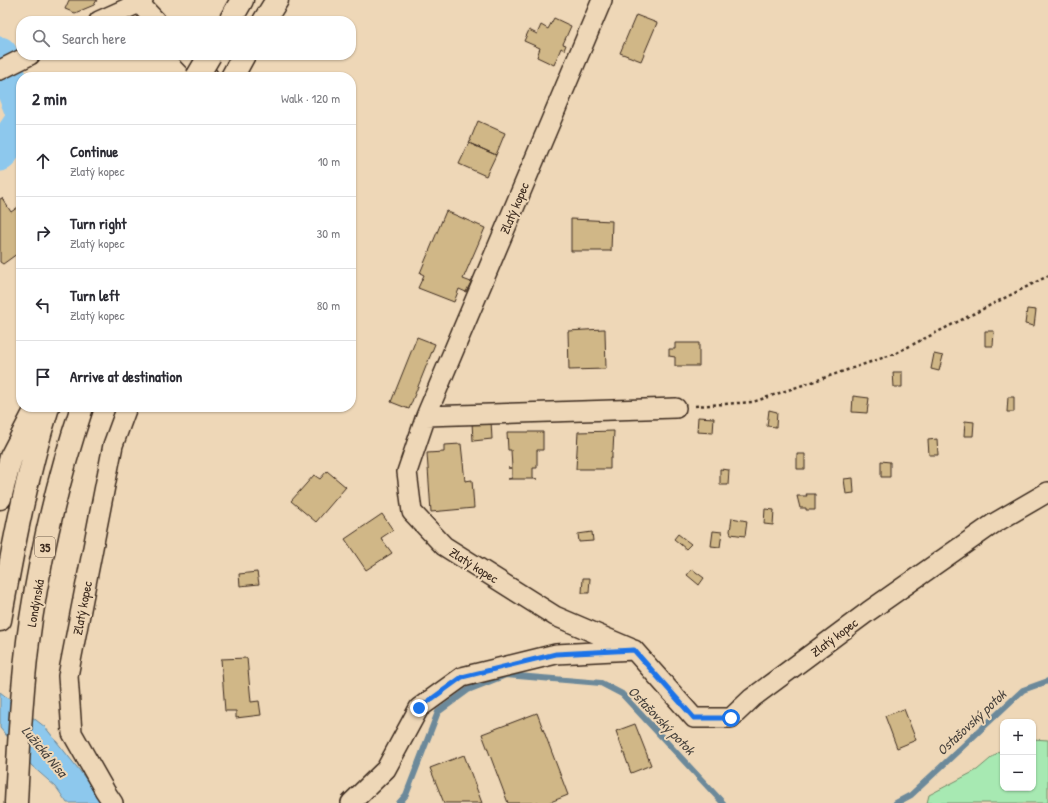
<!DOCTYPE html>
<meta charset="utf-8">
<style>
:root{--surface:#fff;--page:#f2f2f3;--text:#2b2b33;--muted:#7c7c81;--line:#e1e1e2}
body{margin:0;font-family:"Patrick Hand",sans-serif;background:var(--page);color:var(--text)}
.controls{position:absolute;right:12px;bottom:12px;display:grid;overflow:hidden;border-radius:8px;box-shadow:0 1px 3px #0004}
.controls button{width:36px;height:36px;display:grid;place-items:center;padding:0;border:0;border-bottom:1px solid var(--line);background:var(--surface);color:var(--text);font:20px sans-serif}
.stop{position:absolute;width:12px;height:12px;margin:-9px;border:3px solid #1a73e8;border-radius:50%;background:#fff}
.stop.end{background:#1a73e8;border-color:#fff;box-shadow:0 1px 4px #0008}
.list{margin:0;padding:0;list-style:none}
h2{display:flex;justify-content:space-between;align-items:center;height:52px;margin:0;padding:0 16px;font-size:17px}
h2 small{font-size:13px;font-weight:400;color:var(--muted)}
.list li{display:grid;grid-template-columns:26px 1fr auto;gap:12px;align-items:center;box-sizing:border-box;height:72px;padding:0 16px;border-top:1px solid var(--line)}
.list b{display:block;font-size:15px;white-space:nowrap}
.list p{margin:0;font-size:13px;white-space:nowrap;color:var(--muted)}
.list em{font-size:13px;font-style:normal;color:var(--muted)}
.icon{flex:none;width:22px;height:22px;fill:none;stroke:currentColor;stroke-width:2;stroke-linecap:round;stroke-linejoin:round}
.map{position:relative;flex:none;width:1048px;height:803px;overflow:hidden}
.search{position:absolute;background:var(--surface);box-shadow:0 1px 3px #0004;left:16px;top:16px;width:340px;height:44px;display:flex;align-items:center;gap:10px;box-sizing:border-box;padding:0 14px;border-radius:16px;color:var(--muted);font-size:15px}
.panel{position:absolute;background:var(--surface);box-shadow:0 1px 3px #0004;left:16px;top:72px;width:340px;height:340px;border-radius:16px}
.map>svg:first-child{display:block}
.green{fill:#a7e9b2;stroke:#718a68}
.water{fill:#8dc8ed;stroke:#6c899a}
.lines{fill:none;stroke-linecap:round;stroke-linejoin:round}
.stream{stroke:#6c899a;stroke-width:6}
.river{stroke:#8dc8ed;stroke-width:35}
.building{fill:#d0b787;stroke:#3b2a1e}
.minor-casing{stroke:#3b2a1e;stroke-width:22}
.highway-casing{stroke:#3b2a1e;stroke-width:25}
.path{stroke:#3b2a1e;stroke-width:2.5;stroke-dasharray:3 3;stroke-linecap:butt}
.minor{stroke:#eed7b7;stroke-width:19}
.highway{stroke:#eed7b7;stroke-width:22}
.highway-bridge-casing{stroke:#3b2a1e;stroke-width:25;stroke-linecap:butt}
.highway-bridge{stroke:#eed7b7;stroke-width:22}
.route{stroke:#1a73e8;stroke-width:5}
.labels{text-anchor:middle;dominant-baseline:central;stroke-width:4;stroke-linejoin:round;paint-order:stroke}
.shield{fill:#eed7b7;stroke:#715e4c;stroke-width:1}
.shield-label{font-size:12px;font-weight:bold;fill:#3b2a1e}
.street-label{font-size:13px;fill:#3b2a1e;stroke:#eed7b7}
.water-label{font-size:14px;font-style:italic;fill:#47423d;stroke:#eed7b7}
</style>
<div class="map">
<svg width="1048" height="803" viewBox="0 0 1048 803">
<rect width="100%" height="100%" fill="#eed7b7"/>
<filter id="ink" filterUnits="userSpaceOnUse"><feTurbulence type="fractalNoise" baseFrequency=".025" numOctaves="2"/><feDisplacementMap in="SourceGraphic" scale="8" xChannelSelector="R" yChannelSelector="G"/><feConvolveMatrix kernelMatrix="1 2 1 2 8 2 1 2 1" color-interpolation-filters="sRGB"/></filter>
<g filter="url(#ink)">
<path class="green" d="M 1033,739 L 1048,740 L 1048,803 L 927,803 L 929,795 L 977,770 L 1003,748 L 1003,788 L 1033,788 Z"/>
<path class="water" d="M 0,692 L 45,727 L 80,771 L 103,803 L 67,803 L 56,787 L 32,766 L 0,728 Z"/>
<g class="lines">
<path class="stream" d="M 399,803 L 406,795 L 438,712 L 468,690 L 506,675 L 601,683 L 622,694 L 723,803
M 896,803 L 911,795 L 1023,690 L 1048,681"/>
<path class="river" d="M 0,54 L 21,108
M 0,154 L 21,123"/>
</g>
<path class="building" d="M 69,0 L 97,0 L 94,5 L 75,13 L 65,9 Z
M 636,15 L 657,23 L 641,61 L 620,53 Z
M 554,18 L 571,26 L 563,44 L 566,45 L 564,50 L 561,48 L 554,65 L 537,57 L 540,48 L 524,41 L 529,30 L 537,34 L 541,25 L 548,29 Z
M 478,121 L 505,133 L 496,155 L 469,143 Z
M 469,143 L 496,155 L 486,176 L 459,164 Z
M 2,198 L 11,212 L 21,205 L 21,251 L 3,264 L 0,262 L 0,199 Z
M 446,211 L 485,228 L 463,279 L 471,282 L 466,292 L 459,289 L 454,302 L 418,288 L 424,275 L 420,273 Z
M 571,219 L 612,221 L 611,251 L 571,251 Z
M 1027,309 L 1036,310 L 1034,326 L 1025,324 Z
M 603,329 L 605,329 L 605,332 L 606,369 L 569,370 L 568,331 Z
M 985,331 L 994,331 L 993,346 L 985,346 Z
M 417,337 L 435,344 L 409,409 L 391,402 Z
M 675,343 L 699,343 L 699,366 L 675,366 L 675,357 L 669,356 L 669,349 L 675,349 Z
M 934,354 L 943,356 L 939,371 L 931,369 Z
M 893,372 L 902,372 L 902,387 L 894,387 Z
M 853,396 L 869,398 L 867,413 L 852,412 Z
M 1008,397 L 1014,397 L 1014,412 L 1007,412 Z
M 769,410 L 777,412 L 776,427 L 767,426 Z
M 698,417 L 714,418 L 713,433 L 697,432 Z
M 491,421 L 492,439 L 473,441 L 472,422 Z
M 965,421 L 974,422 L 973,436 L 964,436 Z
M 614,431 L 613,451 L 612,451 L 612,458 L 610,458 L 610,469 L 576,469 L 578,432 Z
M 507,432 L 543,432 L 543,450 L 537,450 L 537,468 L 533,468 L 533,478 L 537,479 L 508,479 L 512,478 L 512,468 L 508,468 L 512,468 L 511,450 L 508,450 Z
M 937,439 L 938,455 L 929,455 L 928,440 Z
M 461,444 L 465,481 L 472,480 L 474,508 L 431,512 L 427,453 L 444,452 L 444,445 Z
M 797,454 L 805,454 L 805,469 L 797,469 Z
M 881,461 L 890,462 L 890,477 L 881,477 Z
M 720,469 L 729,470 L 728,485 L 720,485 Z
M 327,471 L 346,487 L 316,522 L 291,501 L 314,475 L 320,479 Z
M 853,478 L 854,493 L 846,494 L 844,479 Z
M 806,494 L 815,494 L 815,510 L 806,510 L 806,508 L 800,508 L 797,496 L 807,496 Z
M 765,509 L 774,510 L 773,525 L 764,524 Z
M 382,514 L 393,530 L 381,538 L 392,553 L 366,570 L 345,539 Z
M 732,518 L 747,521 L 745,536 L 731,534 L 730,531 Z
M 713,531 L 722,532 L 720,547 L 711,546 Z
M 592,532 L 593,541 L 579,542 L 578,534 Z
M 678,534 L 691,544 L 686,549 L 674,539 Z
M 692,569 L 704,578 L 699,585 L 687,575 Z
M 257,572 L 259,584 L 240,586 L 239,574 Z
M 583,578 L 590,578 L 589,593 L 582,593 Z
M 247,658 L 251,702 L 259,701 L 261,715 L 236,718 L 236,711 L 225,711 L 221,659 Z
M 904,709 L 916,740 L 897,748 L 885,716 Z
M 537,713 L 568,795 L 548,803 L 508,803 L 482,734 Z
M 635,724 L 651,765 L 631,773 L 616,731 Z
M 464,755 L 482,803 L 444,803 L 430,768 Z"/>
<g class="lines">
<defs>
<path id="minor" d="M 602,0 L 426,416 L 676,408
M 139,3 L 156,21
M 99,21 L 139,3 L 143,0
M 188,55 L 209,77
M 0,70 L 30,55
M 426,416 L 407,472 L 412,512 L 444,546 L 555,616 L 630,648
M 113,803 L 105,791 L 72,733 L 68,676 L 113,445 L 127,407
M 351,803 L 386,769 L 419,708 L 462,677 L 556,654 L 634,650 L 694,718 L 731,718 L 752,698 L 869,611 L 993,524 L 1048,492"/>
<path id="highway" d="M 230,21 L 242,0
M 264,21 L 277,0
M 232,77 L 244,55
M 0,498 L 11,457 L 37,407
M 0,620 C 13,548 26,477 48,407
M 16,803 C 19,742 22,680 31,619 C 42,547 59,476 82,407"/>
</defs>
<use href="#minor" class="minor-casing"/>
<use href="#highway" class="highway-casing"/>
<path class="path" d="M 695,406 L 753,402 L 894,354 L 1048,276"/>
<use href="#minor" class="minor"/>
<use href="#highway" class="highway"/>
<defs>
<path id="highway-bridge" d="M 197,77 L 210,55"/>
</defs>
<use href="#highway-bridge" class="highway-bridge-casing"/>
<use href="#highway-bridge" class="highway-bridge"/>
</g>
</g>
<g class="lines" filter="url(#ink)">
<path class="route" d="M 419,708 L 462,677 L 556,654 L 634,650 L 694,718 L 731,718"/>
</g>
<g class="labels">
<rect class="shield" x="35" y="537" width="20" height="20" rx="3"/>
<g class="shield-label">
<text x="45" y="547">35</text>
</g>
<g class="street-label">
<text transform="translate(514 208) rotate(-67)">Zlatý kopec</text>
<text transform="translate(474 565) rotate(32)">Zlatý kopec</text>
<text transform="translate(35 603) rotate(-80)">Londýnská</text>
<text transform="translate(82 608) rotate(-79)">Zlatý kopec</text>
<text transform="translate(834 637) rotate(-37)">Zlatý kopec</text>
</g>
<g class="water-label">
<text transform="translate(662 720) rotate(46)">Ostašovský potok</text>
<text transform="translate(971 722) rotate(-43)">Ostašovský potok</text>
<text transform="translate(45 751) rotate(50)">Lužická Nisa</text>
</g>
</g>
</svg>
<div class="controls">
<button>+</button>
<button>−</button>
</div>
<div class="stop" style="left:731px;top:718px"></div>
<div class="stop end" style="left:419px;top:708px"></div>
<div class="search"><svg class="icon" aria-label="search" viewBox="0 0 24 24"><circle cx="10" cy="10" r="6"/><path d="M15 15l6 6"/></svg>Search here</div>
<section class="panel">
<h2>2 min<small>Walk · 120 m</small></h2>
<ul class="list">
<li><svg class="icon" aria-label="ahead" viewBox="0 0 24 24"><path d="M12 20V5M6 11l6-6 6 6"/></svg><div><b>Continue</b><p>Zlatý kopec</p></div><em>10 m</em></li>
<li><svg class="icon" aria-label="right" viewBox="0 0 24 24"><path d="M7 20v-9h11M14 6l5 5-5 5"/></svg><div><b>Turn right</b><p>Zlatý kopec</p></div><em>30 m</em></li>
<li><svg class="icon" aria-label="left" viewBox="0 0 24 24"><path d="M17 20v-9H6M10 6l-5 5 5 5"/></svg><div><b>Turn left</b><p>Zlatý kopec</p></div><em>80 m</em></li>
<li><svg class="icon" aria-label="arrive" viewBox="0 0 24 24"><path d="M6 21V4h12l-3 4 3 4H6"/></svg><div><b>Arrive at destination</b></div></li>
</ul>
</section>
</div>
